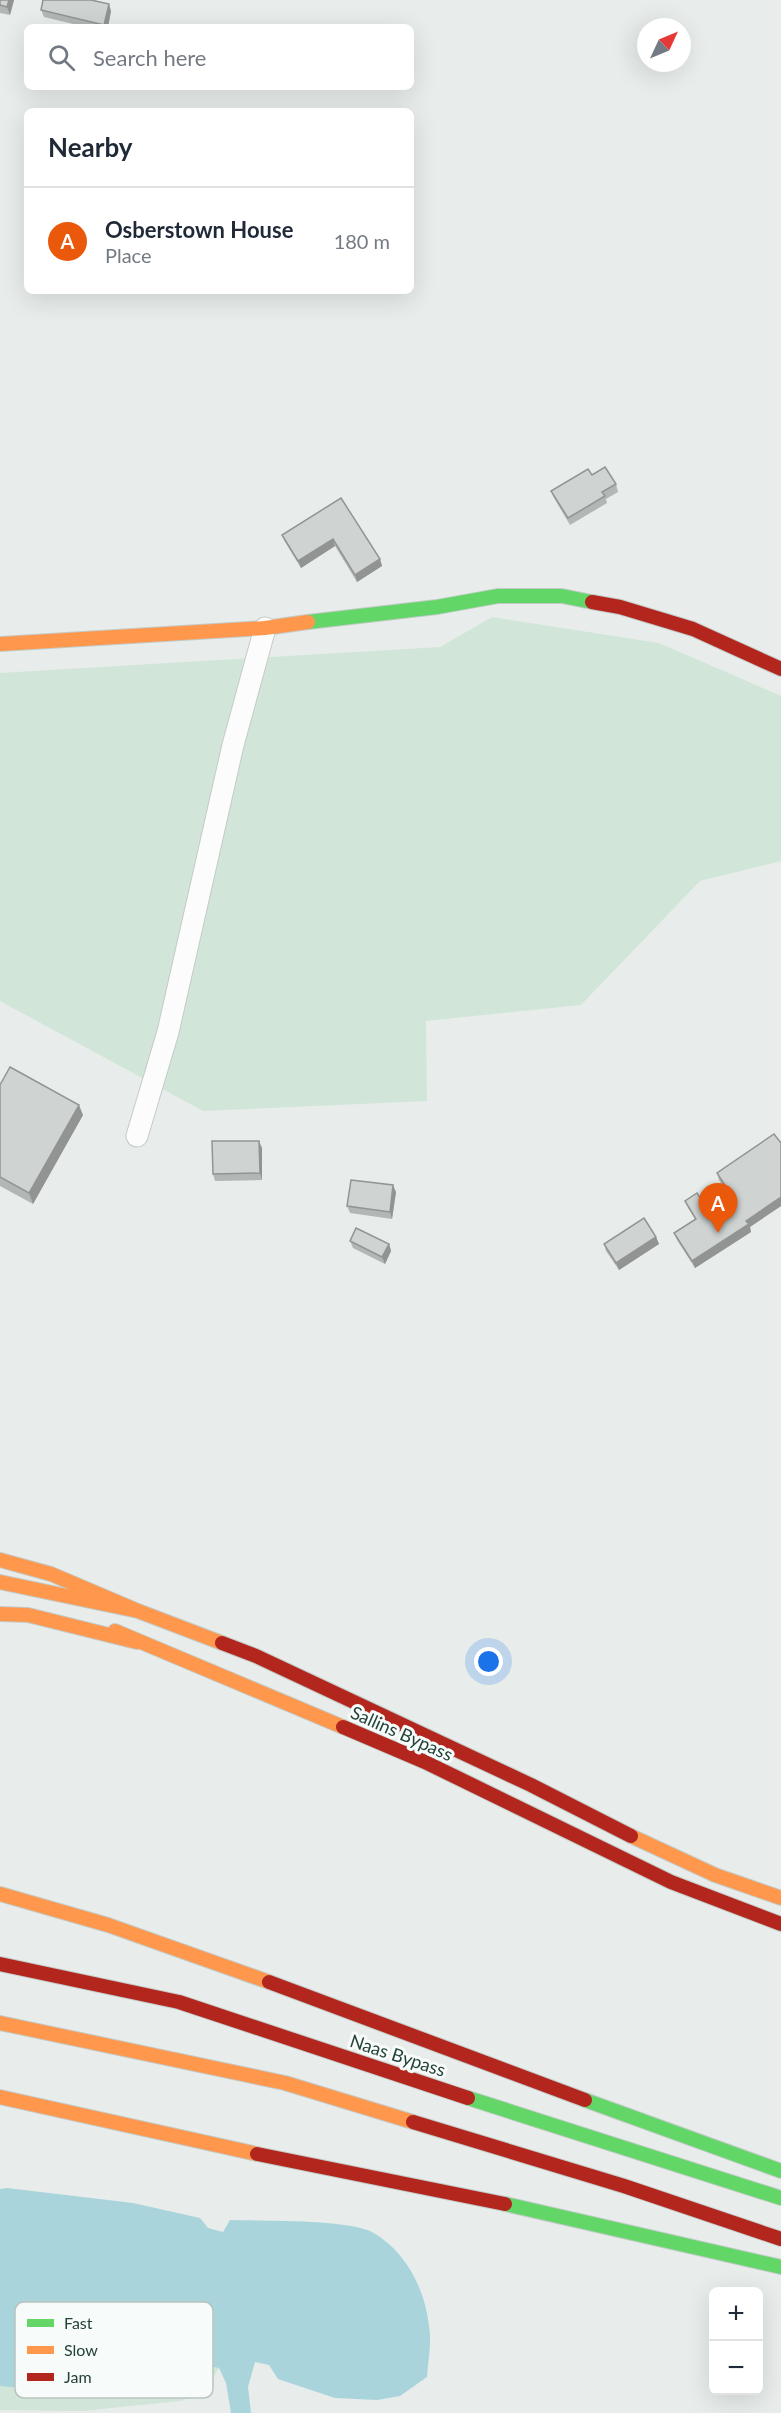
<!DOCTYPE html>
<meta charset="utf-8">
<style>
:root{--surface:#fff;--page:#f2f2f3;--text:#1f2937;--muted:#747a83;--line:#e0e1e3;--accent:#ea580c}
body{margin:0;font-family:Lato,sans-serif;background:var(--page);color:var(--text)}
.controls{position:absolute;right:18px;bottom:18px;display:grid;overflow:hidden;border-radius:9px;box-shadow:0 6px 24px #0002}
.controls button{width:54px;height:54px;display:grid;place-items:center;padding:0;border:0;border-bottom:2px solid var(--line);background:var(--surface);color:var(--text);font:30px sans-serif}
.compass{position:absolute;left:637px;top:18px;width:54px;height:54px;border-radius:50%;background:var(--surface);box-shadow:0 6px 24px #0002;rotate:46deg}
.you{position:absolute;left:489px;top:1662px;width:21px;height:21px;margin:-15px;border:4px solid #fff;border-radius:50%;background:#1a73e8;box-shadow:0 0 0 9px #1a73e833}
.badge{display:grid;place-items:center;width:39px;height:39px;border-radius:50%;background:var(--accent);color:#fff;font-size:20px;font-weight:700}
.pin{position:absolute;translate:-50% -50px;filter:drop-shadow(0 2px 3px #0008)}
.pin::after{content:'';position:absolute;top:32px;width:21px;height:18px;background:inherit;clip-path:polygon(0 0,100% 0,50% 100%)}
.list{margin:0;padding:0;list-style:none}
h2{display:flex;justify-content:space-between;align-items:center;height:78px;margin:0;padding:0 24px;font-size:26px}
h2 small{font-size:20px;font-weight:400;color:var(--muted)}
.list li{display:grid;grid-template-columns:39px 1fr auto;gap:18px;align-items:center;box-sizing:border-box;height:108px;padding:0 24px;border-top:2px solid var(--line)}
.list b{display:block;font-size:22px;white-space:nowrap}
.list p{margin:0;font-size:20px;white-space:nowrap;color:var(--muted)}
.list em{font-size:20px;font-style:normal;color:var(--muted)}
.icon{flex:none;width:33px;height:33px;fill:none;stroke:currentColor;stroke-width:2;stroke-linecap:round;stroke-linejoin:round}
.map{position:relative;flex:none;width:781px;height:2413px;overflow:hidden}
.search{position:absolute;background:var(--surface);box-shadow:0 6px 24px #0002;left:24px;top:24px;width:390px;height:66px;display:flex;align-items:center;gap:15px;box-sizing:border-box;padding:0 21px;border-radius:9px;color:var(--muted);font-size:22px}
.panel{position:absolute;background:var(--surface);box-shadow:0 6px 24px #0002;left:24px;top:108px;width:390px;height:186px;border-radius:9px}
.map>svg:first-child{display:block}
.green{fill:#d1e6d8}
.water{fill:#a9d4db}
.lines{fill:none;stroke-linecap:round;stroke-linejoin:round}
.street-casing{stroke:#c5cac8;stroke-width:23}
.fast-casing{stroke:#c3cbc8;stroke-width:16}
.slow-casing{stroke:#c3cbc8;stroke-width:16}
.jam-casing{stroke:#c3cbc8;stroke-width:16}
.street{stroke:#fcfcfc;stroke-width:21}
.fast{stroke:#63d668;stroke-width:14}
.slow{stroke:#ff974d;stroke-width:14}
.jam{stroke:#b3261e;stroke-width:14}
.wall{fill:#b2b6b5}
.shaded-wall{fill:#919493}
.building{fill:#cfd4d2;stroke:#919493;stroke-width:1.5}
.labels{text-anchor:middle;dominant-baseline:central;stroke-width:6;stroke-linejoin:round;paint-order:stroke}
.street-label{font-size:18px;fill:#24423a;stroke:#f7fbf9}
.key{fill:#f7fbf9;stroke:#b8c4c0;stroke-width:1.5}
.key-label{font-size:16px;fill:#24423a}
</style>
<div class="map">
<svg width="781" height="2413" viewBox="0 0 781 2413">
<rect width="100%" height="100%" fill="#e8edeb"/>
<path class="green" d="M 492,617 L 659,643 L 781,696 L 781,861 L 700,881 L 581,1005 L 426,1021 L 427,1101 L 203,1111 L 0,1001 L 0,673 L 440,647 Z
M 199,2365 L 219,2368 L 206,2390 L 181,2401 L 82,2411 L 0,2410 L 0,2386 L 84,2395 L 181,2379 Z"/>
<path class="water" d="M 7,2188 L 133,2203 L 200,2218 L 208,2228 L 223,2232 L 230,2220 C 261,2221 349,2219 372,2232 C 406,2251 425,2289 429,2326 C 432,2343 428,2360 427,2377 L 400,2396 L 377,2400 L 335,2398 L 278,2379 L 269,2365 L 255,2362 L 248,2387 L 251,2413 L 231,2413 L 226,2383 L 219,2368 L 199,2365 L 181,2379 L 84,2395 L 0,2386 L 0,2189 Z"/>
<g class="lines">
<defs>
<path id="street" d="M 137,1136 L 168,1032 L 233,745 L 265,628"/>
<path id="fast" d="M 308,622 L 437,607 L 498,596 L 562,596 L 592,602
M 468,2098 L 781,2198
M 585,2100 L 781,2171
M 505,2204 L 781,2267"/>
<path id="slow" d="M 0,644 L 265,628 L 308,622
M 0,1560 L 51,1574 L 138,1611
M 0,1582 L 138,1611 L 222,1643
M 0,1614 L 28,1615 L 137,1642
M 115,1631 L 343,1727
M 631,1836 L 715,1875 L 781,1898
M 0,1894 L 108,1925 L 269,1982
M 0,2023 L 285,2083 L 413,2122
M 0,2097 L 257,2154"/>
<path id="jam" d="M 592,602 L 620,607 L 693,629 L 781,669
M 222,1643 L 256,1656 L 531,1785 L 631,1836
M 343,1727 L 425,1762 L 671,1882 L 781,1924
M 0,1964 L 179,2002 L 468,2098
M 269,1982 L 585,2100
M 413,2122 L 624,2186 L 781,2239
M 257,2154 L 505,2204"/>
</defs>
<use href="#street" class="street-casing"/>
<use href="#fast" class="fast-casing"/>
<use href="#slow" class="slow-casing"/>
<use href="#jam" class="jam-casing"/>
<use href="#street" class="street"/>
<use href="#fast" class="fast"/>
<use href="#slow" class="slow"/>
<use href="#jam" class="jam"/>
</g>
<path class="wall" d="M 0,0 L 14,0 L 10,15 L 0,13 Z
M 41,10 L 111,11 L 108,27 L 86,27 L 44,17 Z
M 592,475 L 616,484 L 618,492 L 606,499 L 607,503 L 570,525 L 554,498 L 551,491 Z
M 341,498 L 380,559 L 382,566 L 357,582 L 335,546 L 301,568 L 285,542 L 282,535 Z
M 0,1085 L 83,1115 L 33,1204 L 0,1186 Z
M 781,1143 L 781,1206 L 750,1227 L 751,1232 L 695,1268 L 677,1240 L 674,1233 L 695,1219 L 688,1208 L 685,1201 L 707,1208 L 729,1194 L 719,1180 L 717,1173 Z
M 262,1148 L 262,1180 L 215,1181 L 213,1174 Z
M 396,1192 L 392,1219 L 350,1213 L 347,1206 Z
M 656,1237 L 659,1244 L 619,1270 L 606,1251 L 604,1244 Z
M 350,1241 L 389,1244 L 391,1251 L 385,1264 L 353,1248 Z"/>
<path class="shaded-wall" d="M 9,0 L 14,0 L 10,15 L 7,7 Z
M 109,4 L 111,11 L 108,27 L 105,27 L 104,25 Z
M 333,539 L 335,546 L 301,568 L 298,561 Z
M 380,559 L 382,566 L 357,582 L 355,575 Z
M 79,1105 L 83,1115 L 33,1204 L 29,1193 Z
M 259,1141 L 262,1148 L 262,1180 L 260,1173 Z
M 393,1185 L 396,1192 L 392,1219 L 390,1212 Z
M 781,1197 L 781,1206 L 750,1227 L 751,1232 L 695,1268 L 692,1261 L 746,1221 Z
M 656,1237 L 659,1244 L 619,1270 L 616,1263 Z
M 389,1244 L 391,1251 L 385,1264 L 382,1257 Z"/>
<path class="building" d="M 0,0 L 9,0 L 7,7 L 0,5 Z
M 43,0 L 91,0 L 109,4 L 104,25 L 41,10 Z
M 605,467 L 616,484 L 602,492 L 605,496 L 568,518 L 551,491 L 588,469 L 592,475 Z
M 341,498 L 380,559 L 355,575 L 333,539 L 298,561 L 282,535 Z
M 10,1067 L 79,1105 L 29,1193 L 0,1177 L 0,1085 Z
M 774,1134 L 781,1143 L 781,1197 L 746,1221 L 749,1224 L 692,1261 L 674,1233 L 696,1219 L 685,1201 L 697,1193 L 707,1208 L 730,1193 L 717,1173 Z
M 212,1141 L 259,1141 L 260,1173 L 213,1174 Z
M 351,1180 L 393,1185 L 390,1212 L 347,1206 Z
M 644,1218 L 656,1237 L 616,1263 L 604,1244 Z
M 356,1228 L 389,1244 L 382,1257 L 350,1241 Z"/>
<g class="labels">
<g class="street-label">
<text transform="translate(402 1733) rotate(24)">Sallins Bypass</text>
<text transform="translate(398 2055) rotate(18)">Naas Bypass</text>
</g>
</g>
<rect x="15" y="2302" width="198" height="96" rx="9" class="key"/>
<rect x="27" y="2319" width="27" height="8" fill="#63d668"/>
<rect x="27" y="2346" width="27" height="8" fill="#ff974d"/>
<rect x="27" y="2373" width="27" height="8" fill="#b3261e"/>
<g class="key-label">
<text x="64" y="2329">Fast</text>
<text x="64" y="2356">Slow</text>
<text x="64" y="2383">Jam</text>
</g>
</svg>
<div class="controls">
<button>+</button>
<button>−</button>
</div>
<svg class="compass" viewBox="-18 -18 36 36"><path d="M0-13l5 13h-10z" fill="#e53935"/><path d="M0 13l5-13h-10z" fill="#747a83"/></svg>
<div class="you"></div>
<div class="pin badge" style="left:718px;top:1233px">A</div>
<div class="search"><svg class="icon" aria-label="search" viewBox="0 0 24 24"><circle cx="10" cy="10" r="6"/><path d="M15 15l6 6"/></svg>Search here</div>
<section class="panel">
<h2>Nearby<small></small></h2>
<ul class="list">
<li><span class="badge">A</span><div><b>Osberstown House</b><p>Place</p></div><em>180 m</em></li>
</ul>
</section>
</div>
